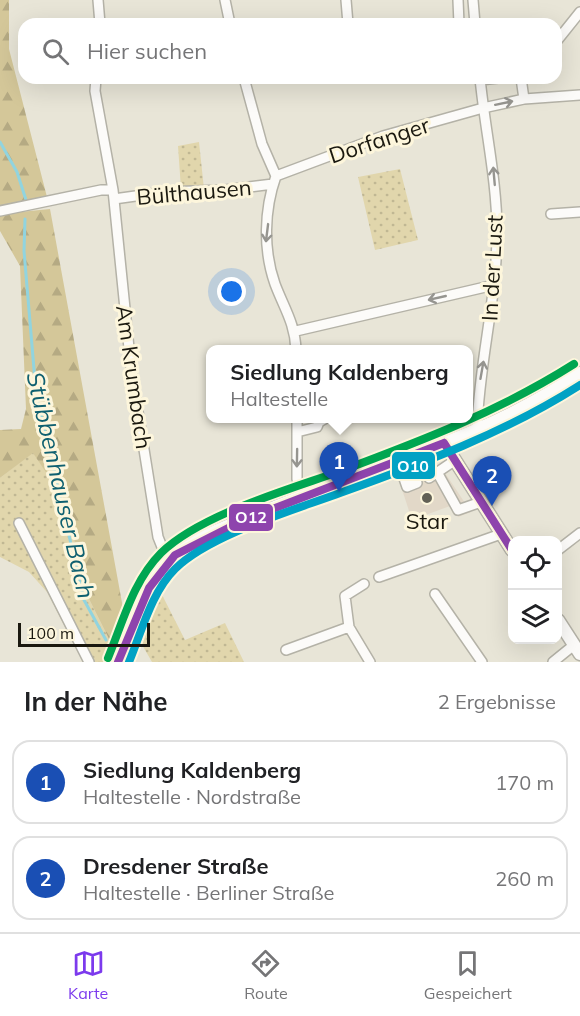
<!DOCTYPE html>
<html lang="de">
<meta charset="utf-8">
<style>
:root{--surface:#fff;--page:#f6f6f6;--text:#202124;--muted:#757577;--line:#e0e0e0;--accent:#7c3aed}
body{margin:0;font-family:Mulish,sans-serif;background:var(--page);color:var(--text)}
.controls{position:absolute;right:18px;bottom:18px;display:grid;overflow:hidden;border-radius:12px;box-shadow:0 6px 24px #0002}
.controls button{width:54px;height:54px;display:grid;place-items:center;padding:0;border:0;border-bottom:2px solid var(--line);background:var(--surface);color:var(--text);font:30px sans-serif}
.scale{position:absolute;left:18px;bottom:15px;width:132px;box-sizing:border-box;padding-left:6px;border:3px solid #1a180f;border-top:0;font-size:16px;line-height:21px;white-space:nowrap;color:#1a180f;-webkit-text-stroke:4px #fdf6dc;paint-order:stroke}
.you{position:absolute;left:232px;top:292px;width:21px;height:21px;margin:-15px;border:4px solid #fff;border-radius:50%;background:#1a73e8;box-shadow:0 0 0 9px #1a73e833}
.badge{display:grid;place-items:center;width:39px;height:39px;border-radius:50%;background:var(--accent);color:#fff;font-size:20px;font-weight:700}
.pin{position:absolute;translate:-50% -50px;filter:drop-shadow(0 2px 3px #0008)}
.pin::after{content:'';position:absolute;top:32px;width:21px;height:18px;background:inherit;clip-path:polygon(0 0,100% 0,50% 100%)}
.popup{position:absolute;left:206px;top:345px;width:267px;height:78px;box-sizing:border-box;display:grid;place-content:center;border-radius:12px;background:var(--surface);filter:drop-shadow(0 2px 4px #0005);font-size:20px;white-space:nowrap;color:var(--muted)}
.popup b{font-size:22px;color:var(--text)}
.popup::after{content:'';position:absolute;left:50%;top:100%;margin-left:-12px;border:12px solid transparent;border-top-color:var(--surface)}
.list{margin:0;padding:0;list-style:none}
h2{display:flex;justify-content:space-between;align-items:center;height:78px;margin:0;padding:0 24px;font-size:26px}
h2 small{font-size:20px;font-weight:400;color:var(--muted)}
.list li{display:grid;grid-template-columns:39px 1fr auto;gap:18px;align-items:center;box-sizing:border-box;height:84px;margin:0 12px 12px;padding:0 12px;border:2px solid var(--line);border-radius:18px}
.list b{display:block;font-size:22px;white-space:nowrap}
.list p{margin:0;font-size:20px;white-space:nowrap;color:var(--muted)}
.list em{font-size:20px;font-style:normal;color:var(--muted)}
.icon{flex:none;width:33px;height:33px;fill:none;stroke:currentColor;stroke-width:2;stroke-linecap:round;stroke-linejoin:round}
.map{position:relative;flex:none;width:580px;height:662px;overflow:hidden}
.search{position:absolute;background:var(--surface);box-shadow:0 6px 24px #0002;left:18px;right:18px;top:18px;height:66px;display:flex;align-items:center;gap:15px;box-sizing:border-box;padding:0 21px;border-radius:18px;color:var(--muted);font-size:22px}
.sheet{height:270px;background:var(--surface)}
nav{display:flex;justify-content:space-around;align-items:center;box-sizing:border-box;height:84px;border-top:2px solid var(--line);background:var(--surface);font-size:16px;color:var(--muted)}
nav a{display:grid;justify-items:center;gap:3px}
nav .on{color:var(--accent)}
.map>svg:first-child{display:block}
.commercial{fill:#e2d8c8}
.green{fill:url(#green-dots)}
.forest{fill:url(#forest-firs)}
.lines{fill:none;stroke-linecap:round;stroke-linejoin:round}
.stream{stroke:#91d4df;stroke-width:3}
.minor-casing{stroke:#b4b2a7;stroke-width:12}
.major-casing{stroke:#b4b2a7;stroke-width:15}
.minor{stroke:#fcfbf9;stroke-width:9}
.major{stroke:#fcfbf9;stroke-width:12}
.bus-1-casing{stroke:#fdf6dc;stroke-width:12}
.bus-2-casing{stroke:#fdf6dc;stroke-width:12}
.bus-3-casing{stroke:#fdf6dc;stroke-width:12}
.bus-1{stroke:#8e44ad;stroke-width:8}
.bus-2{stroke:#01a2c4;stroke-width:8}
.bus-3{stroke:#00a651;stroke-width:8}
.oneway{stroke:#969590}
.poi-dot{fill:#626055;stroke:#fdf6dc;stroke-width:2}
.labels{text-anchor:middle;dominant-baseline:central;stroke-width:6;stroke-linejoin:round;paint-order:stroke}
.street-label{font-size:22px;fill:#1a180f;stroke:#fdf6dc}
.poi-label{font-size:22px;fill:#1a180f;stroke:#fdf6dc}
.water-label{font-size:24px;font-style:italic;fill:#0f6070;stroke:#fdf6dc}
.line-badge{stroke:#fdf6dc;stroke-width:2}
.badge-label{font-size:16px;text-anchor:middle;font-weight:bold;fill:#fff}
</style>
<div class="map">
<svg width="580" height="662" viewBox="0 0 580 662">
<defs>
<pattern id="green-dots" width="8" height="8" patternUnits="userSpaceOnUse" patternTransform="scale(1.5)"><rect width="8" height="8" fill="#e1d6ac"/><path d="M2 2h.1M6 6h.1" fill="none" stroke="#c0b793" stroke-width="1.8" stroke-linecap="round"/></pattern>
<pattern id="forest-firs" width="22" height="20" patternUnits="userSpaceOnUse" patternTransform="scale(1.5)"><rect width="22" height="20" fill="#d4c799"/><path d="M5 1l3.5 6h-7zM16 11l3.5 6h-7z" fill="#b5aa83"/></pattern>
</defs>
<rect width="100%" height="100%" fill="#e8e5d7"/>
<path class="commercial" d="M 420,462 L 428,462 L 441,467 L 471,512 L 458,517 L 450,506 L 412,520 L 396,471 Z"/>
<path class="green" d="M 199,142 L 204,189 L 181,189 L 178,146 Z
M 400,169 L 418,240 L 375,250 L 358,177 Z
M 33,452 L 65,501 L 87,595 L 111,643 L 104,662 L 83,662 L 47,592 L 29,572 L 0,557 L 0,478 Z
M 157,585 L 185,640 L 225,623 L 244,662 L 152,662 L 137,636 Z"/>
<path class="forest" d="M 0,0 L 9,0 L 9,49 L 47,197 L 0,207 Z
M 50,209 L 125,619 L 111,643 L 87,595 L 65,501 L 33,453 L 0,478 L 0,430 L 21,429 L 26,409 L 20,266 L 0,231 L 0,214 Z"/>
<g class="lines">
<path class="stream" d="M 0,142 L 17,172 L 26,200
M 25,219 L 24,251 L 36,393 L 84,600 L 106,640"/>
<defs>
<path id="minor" d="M 98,0 L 100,24
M 225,0 L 230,24
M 346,0 L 348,24
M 458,0 L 459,24
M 473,0 L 475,24
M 556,42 L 580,12
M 96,78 L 95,91 L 113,190 L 131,368 L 158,537 L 168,562
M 244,78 L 262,144 L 276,176
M 521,78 L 524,99
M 480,80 L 498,78
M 276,176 L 383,136 L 483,108 L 524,99 L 580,95
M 276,176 C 264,210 263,250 275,284 C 284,308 295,323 296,350
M 114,199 L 164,192 L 225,190 L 273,184
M 0,211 L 101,190 L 113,190
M 551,214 L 580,212
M 296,331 L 494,285
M 297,418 L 297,479 L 302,497
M 477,428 C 479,362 497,299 497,233 C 497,180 485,130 480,78
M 297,432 L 317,427 L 319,422 L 326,418
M 398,461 L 407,487 L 417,483
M 437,472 L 458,510 L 481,502
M 429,478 L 454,461
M 19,523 L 89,662
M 558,550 L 580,533
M 379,577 L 501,534
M 364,584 L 345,596 L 349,627 L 370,662
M 435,594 L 482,662
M 286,650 L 349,627
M 553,662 L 574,645"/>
<path id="major" d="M 444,443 L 512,550
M 558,620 L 580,654
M 118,662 C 132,629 142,587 168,561 C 194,535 244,520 277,506 C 379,465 489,436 580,373"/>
</defs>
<use href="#minor" class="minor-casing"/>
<use href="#major" class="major-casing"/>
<use href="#minor" class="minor"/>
<use href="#major" class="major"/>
<defs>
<path id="bus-1" d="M 444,443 L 512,550
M 118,662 L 149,588 L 175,555 L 244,520 L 444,443"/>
<path id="bus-2" d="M 129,662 C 142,631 151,593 175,569 C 209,535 294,510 340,493 C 423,463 505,433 580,385"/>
<path id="bus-3" d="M 108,658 C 123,622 133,581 161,553 C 200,515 287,490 338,472 C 421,441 500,411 574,364"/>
</defs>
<use href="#bus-1" class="bus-1-casing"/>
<use href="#bus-2" class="bus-2-casing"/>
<use href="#bus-3" class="bus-3-casing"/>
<use href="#bus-1" class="bus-1"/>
<use href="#bus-2" class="bus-2"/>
<use href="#bus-3" class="bus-3"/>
</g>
<defs><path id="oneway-shaft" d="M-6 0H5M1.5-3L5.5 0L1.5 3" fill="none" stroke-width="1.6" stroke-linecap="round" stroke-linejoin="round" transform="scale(1.5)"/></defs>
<g class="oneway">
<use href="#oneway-shaft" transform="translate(504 103) rotate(-12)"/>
<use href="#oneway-shaft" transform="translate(494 176) rotate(-95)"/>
<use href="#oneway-shaft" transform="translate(267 233) rotate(97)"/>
<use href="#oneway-shaft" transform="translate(437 298) rotate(167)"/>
<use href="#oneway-shaft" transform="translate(482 370) rotate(-80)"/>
<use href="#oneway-shaft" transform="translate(297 458) rotate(91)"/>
</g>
<circle class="poi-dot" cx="427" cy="498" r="6"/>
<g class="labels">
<g class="street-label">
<text transform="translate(379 140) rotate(-18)">Dorfanger</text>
<text transform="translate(194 192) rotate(-5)">Bülthausen</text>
<text transform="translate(492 268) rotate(-87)">In der Lust</text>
<text transform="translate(134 377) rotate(82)">Am Krumbach</text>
</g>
<g class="poi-label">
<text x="427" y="521">Star</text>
</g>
<g class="water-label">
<text transform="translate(61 485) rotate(77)">Stübbenhauser Bach</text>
</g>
</g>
<g class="line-badge">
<rect x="391" y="451" width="45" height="29" rx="6" fill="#01a2c4"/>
<rect x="228" y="503" width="46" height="29" rx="6" fill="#8e44ad"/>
</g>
<g class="badge-label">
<text x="413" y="472">O10</text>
<text x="251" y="523">O12</text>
</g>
</svg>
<div class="controls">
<button><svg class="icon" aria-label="locate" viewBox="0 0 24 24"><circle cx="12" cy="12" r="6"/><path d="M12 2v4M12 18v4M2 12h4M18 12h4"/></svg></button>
<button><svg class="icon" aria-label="layers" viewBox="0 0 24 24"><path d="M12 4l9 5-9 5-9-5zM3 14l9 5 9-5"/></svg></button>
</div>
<div class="scale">100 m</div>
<div class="you"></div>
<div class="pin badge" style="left:339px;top:492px;background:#1a4fb4">1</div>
<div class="popup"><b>Siedlung Kaldenberg</b>Haltestelle</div>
<div class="pin badge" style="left:492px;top:506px;background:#1a4fb4">2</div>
<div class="search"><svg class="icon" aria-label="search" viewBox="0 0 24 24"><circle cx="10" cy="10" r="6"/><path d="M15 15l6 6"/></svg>Hier suchen</div>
</div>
<section class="sheet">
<h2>In der Nähe<small>2 Ergebnisse</small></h2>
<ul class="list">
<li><span class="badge" style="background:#1a4fb4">1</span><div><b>Siedlung Kaldenberg</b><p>Haltestelle · Nordstraße</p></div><em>170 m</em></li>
<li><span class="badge" style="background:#1a4fb4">2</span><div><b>Dresdener Straße</b><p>Haltestelle · Berliner Straße</p></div><em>260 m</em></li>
</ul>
</section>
<nav>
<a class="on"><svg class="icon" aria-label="map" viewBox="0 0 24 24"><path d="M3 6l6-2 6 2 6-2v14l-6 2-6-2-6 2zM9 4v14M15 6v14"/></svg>Karte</a>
<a><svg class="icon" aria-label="directions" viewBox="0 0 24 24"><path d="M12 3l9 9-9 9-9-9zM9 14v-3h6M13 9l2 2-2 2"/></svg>Route</a>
<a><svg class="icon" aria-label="saved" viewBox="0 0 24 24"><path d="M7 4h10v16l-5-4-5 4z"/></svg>Gespeichert</a>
</nav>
